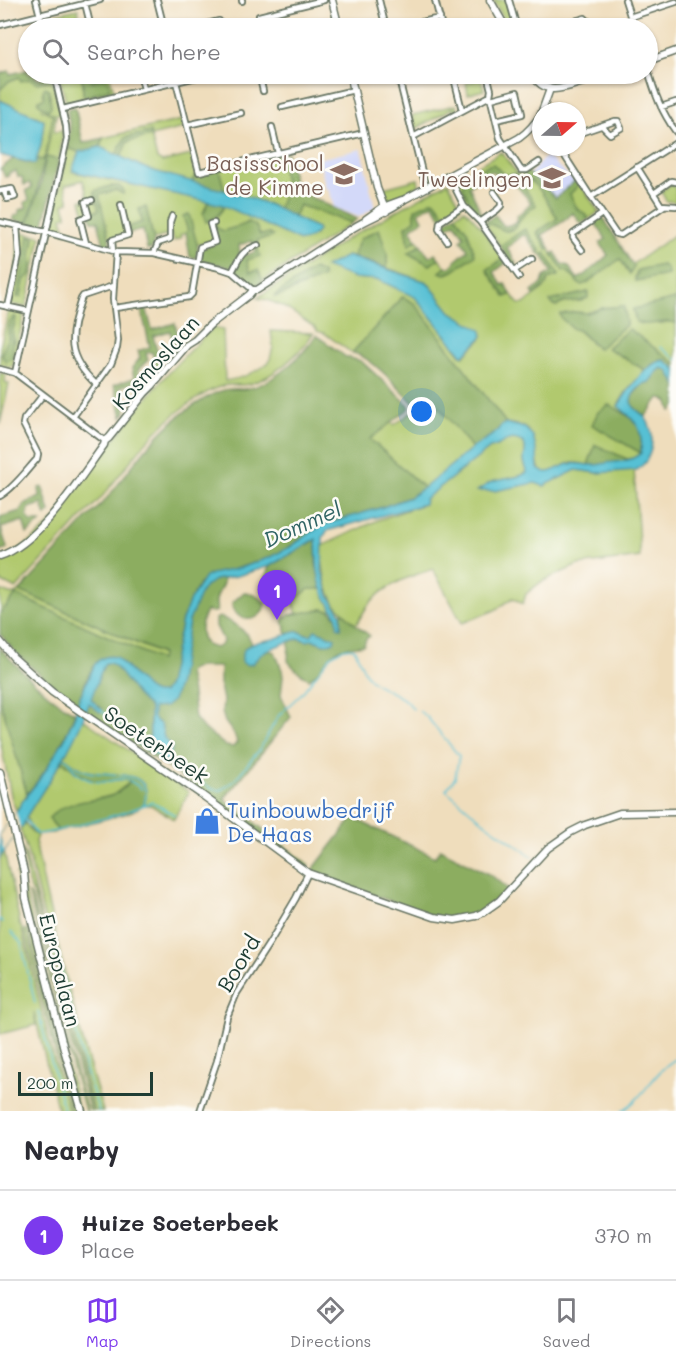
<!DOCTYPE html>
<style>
:root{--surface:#fff;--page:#f7f7f7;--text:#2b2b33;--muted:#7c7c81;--line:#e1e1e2;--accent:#7c3aed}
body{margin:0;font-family:Mali,sans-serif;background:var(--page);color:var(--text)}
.compass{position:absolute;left:532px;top:102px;width:54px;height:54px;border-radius:50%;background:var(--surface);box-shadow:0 2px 4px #0004;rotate:70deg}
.scale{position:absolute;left:18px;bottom:15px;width:135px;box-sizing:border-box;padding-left:6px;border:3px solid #1f3d34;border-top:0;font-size:16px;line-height:21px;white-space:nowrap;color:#1f3d34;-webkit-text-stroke:4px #fdfcf7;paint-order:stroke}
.you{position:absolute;left:422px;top:412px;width:21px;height:21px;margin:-15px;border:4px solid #fff;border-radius:50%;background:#1a73e8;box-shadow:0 0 0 9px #1a73e833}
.badge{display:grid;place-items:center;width:39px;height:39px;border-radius:50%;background:var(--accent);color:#fff;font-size:20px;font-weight:700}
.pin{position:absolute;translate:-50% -50px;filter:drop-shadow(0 2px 3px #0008)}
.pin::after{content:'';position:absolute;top:32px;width:21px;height:18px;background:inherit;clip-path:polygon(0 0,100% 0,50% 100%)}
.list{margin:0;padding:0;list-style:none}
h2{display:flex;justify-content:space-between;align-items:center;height:78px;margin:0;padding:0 24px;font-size:26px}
h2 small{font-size:20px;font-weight:400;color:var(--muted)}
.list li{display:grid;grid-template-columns:39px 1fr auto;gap:18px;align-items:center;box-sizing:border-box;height:90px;padding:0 24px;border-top:2px solid var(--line)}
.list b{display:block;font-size:22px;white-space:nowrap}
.list p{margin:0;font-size:20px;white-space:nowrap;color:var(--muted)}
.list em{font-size:20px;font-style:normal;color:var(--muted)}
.icon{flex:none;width:33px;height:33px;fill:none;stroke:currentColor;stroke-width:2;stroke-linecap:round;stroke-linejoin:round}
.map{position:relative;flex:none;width:676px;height:1111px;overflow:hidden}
.search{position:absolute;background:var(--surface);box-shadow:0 2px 4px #0004;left:18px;right:18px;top:18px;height:66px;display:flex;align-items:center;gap:15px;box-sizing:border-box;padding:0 21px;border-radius:33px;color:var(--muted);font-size:22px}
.sheet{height:168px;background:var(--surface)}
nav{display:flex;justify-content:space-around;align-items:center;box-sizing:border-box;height:84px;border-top:2px solid var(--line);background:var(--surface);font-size:16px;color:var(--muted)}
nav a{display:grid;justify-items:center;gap:3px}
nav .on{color:var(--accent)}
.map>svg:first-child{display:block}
.built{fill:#d3d9f9}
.green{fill:#b1c96e;stroke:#688351;stroke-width:1.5;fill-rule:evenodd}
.forest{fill:#8cad61;stroke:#56754a;stroke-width:1.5;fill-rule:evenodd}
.water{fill:#57c0d4;stroke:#3b7e84;stroke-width:1.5}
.pier{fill:#efddbc}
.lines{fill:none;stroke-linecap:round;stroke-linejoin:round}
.stream{stroke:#57c0d4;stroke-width:1.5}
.street-casing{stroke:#687564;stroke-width:8}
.secondary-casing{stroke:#687564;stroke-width:9}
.street{stroke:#fff;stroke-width:4.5}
.secondary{stroke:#fff;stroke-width:6}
.labels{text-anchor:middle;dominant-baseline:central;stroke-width:5;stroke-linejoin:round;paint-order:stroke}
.education-label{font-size:21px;fill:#785e54;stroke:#fdfcf7;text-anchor:end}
.street-label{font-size:21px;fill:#1f3d34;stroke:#fdfcf7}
.shop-label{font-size:21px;fill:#366cbe;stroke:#fdfcf7;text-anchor:start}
.water-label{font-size:22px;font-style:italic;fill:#306464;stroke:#fdfcf7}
</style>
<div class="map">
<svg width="676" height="1111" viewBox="0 0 676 1111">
<rect width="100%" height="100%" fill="#fdfcf7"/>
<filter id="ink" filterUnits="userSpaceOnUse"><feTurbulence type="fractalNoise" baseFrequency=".0167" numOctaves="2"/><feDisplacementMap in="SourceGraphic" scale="12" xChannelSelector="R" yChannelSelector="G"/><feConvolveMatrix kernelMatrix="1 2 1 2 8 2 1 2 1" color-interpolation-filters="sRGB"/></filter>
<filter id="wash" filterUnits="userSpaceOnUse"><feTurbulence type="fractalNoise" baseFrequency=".008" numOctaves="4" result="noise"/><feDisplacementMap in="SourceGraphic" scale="24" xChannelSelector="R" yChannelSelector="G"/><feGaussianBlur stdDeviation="1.35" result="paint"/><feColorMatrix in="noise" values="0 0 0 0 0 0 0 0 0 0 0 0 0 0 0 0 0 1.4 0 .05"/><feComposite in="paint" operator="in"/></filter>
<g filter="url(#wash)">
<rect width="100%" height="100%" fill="#efddbc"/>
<path class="built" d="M 361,149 L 374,204 L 374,208 L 359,217 L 334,207 L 329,189 L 326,189 L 319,159 Z
M 546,156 L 575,181 L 556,198 L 530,174 Z"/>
<path class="green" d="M 493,0 L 506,0 L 514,28 L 509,28 Z
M 78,9 L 79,14 L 48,22 L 48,20 L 51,17 L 51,15 Z
M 79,17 L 82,28 L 76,28 L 76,23 L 74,21 L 70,24 L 68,28 L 49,28 L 48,25 Z
M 59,74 L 79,74 L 83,82 L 83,95 L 107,78 L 91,82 L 89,74 L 92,74 L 94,78 L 109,74 L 114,91 L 66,102 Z
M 19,77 L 21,81 L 30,79 L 38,83 L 52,80 L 60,114 L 56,115 L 54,132 L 63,131 L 59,160 L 46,157 L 54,114 L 41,109 L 53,115 L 45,157 L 44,157 L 43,160 L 37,159 L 41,145 L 44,120 L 0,100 L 0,89 L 9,81 ZM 49,90 L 51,104 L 46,109 L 38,103 L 39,100 L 44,98 L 43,91 Z
M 481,79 L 484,90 L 468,94 L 466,83 Z
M 456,105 L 457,110 L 454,112 L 453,108 L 415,129 L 412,115 Z
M 182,120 L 184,128 L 151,136 L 157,159 L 162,162 L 191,155 L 195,175 L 192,182 L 147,169 L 121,157 L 127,142 L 150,136 L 150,132 L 125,138 L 116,155 L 100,147 L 103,138 Z
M 68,148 L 79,152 L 73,172 L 208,201 L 203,213 L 210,221 L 218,215 L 225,205 L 300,241 L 304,240 L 315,235 L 317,228 L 294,217 L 299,205 L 352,223 L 263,281 L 258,271 L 250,272 L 246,260 L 259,256 L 257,241 L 261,239 L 266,239 L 269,234 L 260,235 L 256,226 L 248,222 C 241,228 232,227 224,231 L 218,229 L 214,240 L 197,245 L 188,214 L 184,216 L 188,232 L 180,235 L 181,238 L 174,241 L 171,234 L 154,239 L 145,207 L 143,222 L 129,233 L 109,238 L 98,195 L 116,190 L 123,194 L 123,190 L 95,191 L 99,210 L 85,214 L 81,200 L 88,198 L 83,180 L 65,185 L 69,202 L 64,204 L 67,216 L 62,217 L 66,233 L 51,228 Z
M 501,152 L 519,176 L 523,174 C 538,186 550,201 557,219 L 537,233 L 548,250 L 550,248 L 552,254 L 579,284 C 595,281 605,266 620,259 L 630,274 L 634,267 L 633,264 L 676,234 L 676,299 L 633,310 L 635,318 L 659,324 L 671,321 L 676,323 L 676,364 L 629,329 L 607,348 L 645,370 L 626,392 L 618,405 L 629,415 L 608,405 L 593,425 L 641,453 L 634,458 L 627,459 L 595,445 L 588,465 C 582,464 575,462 570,463 C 562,465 551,474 543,472 C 534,469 540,436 524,427 C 519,424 512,424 506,423 L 422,313 L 414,303 L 402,297 L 352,353 L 324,333 L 317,331 L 316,328 C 297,316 280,301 257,298 L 350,237 L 448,182 L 461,206 L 446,216 L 436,202 L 434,200 L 415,209 L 415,220 L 406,226 L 409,245 L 417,240 L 421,245 L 413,249 L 411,255 L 430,265 L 439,258 L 446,267 L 440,272 L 447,274 L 453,271 L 475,255 L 467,230 L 455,215 L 465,209 L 481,227 L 503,259 L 487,270 L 505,297 L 511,294 L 517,302 L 519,304 L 524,304 L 546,286 L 548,279 L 559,275 L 545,253 L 542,255 L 538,253 L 541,251 L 523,230 L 500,246 L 484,222 C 491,223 503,231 507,231 C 515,231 518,223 521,218 C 525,213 531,209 536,205 L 513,174 L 504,175 L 493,164 L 486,166 L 465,181 L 463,189 L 478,215 L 466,203 L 453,180 ZM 379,229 L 387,253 L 387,268 L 427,282 L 451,312 L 482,331 L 483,336 L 481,339 L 464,356 L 461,355 L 415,297 L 379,280 L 354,278 L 326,267 L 347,256 L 353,257 L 360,239 ZM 662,265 L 665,267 L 668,275 L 635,281 L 635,276 L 638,270 ZM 304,276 L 321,278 L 284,294 L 275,296 ZM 588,292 L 581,301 L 570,301 L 556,306 L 558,299 ZM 624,306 L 626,325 L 598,349 L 578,330 L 574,312 L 587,313 L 602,308 Z
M 279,155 L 286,187 L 278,209 L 251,199 L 225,192 L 219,169 Z
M 418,179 L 419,185 L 416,187 L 391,201 L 388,202 L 383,199 L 380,189 Z
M 580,184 L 599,212 L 589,219 L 584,213 L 577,209 L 569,194 Z
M 672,184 L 676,189 L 676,202 L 666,201 L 661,191 Z
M 19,232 L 40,236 L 41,238 L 26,307 L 10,304 L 15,282 ZM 34,237 L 31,254 L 32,267 L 31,274 L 25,279 L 17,297 L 19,285 Z
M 9,309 L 22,312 L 24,315 L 13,365 L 10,367 L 0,364 L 0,348 ZM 16,319 L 12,333 L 14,338 L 13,346 L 2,354 L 8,339 L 8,327 Z
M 213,328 L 223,330 L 225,381 C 241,379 256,372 269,363 L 273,347 L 271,331 L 313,333 C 300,354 273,378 249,384 C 242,386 233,384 226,385 C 213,388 200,396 189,404 C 168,418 149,438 133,458 C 117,477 104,498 85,514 L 16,589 L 0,581 L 0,560 C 22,549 39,536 55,519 C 104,453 152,383 213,328 Z
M 0,373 L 6,374 L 5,382 L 9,384 L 0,424 Z
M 431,396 L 472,448 L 424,488 L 370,439 L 391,422 L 394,425 L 417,408 L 416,406 Z
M 518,439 L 524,443 C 527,450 524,453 524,460 C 524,464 527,468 527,473 L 520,476 L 491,482 L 479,491 L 494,491 L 535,483 L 544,486 L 576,470 L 598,473 L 634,469 L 640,557 L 578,565 L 541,582 L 526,594 L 523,604 L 513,598 L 495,610 L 462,623 L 433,569 C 410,576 385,585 369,604 C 364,611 360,618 356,625 L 334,603 L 326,584 L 320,547 L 378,520 L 424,504 L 425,499 L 490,448 L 495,447 L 505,440 Z
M 309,589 L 322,589 L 332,609 L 331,611 L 323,609 L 297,614 L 293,601 Z
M 0,590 C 8,593 13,598 20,591 L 163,655 L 160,660 L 16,595 L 0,614 L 1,607 L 0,605 Z
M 0,700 L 27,794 L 17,810 L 15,808 L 12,800 L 0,740 Z
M 83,719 L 189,792 L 174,819 L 151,805 L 144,805 C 157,767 109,777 88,771 C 79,769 72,763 64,757 Z
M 62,761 L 70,767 L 76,773 L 114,780 L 125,779 L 130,782 L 113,795 L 91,801 L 49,818 L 58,831 L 53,833 L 36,834 L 32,830 L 26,817 Z
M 25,823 L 32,832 L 37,836 L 35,841 C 53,932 76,1022 103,1111 L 94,1111 L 76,1046 L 30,860 L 20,829 Z
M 22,850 L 23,850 L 26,858 L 74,1046 L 92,1111 L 90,1111 L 72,1047 L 34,896 L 28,883 L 26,867 Z
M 4,851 L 19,918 L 18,919 L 20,926 L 21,926 L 52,1052 L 69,1111 L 58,1111 L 34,1012 L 36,1025 L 0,1034 L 0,859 Z
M 18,873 L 22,880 L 79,1111 L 76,1111 L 59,1050 L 20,892 L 16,874 Z
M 29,894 L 30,894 L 32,899 L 69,1048 L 87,1111 L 85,1111 L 67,1048 Z
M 27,929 L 57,1051 L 74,1111 L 71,1111 L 55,1051 L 24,930 Z"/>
<path class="forest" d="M 28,70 L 28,74 L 34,74 L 37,79 L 51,75 L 52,80 L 36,83 L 30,79 L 21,81 L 19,77 L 9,81 L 0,90 L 0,74 L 9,71 L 10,74 Z
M 79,74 L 89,74 L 91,82 L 106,77 L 110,89 L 88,96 L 83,95 L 83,82 Z
M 45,87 L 48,88 L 49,90 L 51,107 L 48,110 L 38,103 L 39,100 L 44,98 L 43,91 Z
M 75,107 L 83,143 L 103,138 L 100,147 L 79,152 L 68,148 L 70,128 L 67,109 Z
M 150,132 L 151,136 L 127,142 L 121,157 L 116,155 L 125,138 Z
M 287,153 L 296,190 L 357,219 L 352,223 L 299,205 L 294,217 L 278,209 L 286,187 L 279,155 Z
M 44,157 L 45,157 L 36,196 L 27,223 L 13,220 L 14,216 L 19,214 L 19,210 L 26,208 L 25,202 L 29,200 L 26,190 L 32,188 L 30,183 L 24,185 L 22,177 L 18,177 L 16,171 L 8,173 L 9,176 L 5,177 L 2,170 L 0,169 L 13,159 L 34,164 L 37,159 L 43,160 Z
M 46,157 L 59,160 L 44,223 L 42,226 L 28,223 L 41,184 Z
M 493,164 L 504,175 L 515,174 L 536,205 C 531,209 525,213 521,218 C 516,225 515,228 506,231 L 485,222 L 495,215 L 504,226 L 510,225 L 517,221 L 517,216 L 531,203 C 524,194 518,187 511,180 L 503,180 L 497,174 L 491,171 L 469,186 L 483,217 L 481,219 L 476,213 L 462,187 C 467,176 482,167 493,164 Z
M 219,169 L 225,192 L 192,182 L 195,175 Z
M 527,171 L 556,198 L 577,179 L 580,184 L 570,194 L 577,209 L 584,213 L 589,219 L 581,224 L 573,213 L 568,217 L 568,218 L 542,235 L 550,248 L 548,250 L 537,232 L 557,219 L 557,217 L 538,187 L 523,174 Z
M 111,186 L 119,186 L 124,191 L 123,194 L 116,190 L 99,195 L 111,246 L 104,245 L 98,221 L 92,221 L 89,213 L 99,210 L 94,191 Z
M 433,200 L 436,202 L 446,216 L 442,218 L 433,204 L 419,212 L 423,220 L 410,229 L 417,240 L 409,245 L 406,226 L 415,220 L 415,209 Z
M 208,201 L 225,205 C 221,214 215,219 206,222 L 203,213 L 205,211 Z
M 146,207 L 154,241 L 152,249 L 147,249 L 143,230 L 129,233 L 128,227 L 142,222 L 139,209 Z
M 189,214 L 198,248 L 196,258 L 190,257 L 186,233 L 188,231 L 183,216 Z
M 455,215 L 467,230 L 475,255 L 453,271 L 444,274 L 440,272 L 446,267 L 450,267 L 455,262 L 455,261 L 468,250 L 461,240 L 464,236 L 455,223 L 444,229 L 443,228 L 446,226 L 444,223 Z
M 602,216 L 634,267 L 630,274 L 620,259 L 587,283 L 582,285 L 579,284 C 574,279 570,270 563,271 L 552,254 L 555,252 L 562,264 L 568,266 L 578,279 L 585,275 L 608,255 L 600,243 L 606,239 L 594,221 Z
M 248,222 L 256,226 L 260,235 L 269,234 L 273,236 L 271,238 L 261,239 L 257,241 L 256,243 L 260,256 L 247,260 L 250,272 L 258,270 L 263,281 L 257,285 L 251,283 L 235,270 L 242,256 L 255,252 L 252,241 L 239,245 L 240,253 L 232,268 L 200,260 L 202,248 L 215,244 L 211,225 L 216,224 L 218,229 L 224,231 C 232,227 241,228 248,222 Z
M 379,229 L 387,253 L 387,268 L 353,257 L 360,239 Z
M 525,229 L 541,251 L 538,253 L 526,236 L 523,235 L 507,248 L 516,263 L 512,265 L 500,246 Z
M 29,236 L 34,237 L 31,254 L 32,267 L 31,274 L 25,279 L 21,297 L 17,297 Z
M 421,245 L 429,257 L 435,253 L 439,258 L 430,265 L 408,253 Z
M 545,253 L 559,275 L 548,279 L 547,284 L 534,295 L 532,292 L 542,284 L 544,277 L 552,272 L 542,255 Z
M 503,259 L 506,263 L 494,272 L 502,285 L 505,284 L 511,294 L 506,297 L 487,270 Z
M 662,265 L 667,268 L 668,275 L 635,281 L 638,270 Z
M 313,269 L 322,273 L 323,277 L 284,294 L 274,297 L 278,293 Z
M 588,292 L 588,298 L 581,301 L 565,302 L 556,306 L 552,304 L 550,301 Z
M 403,297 L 414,303 L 422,313 L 506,423 L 502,425 L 494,434 L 472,448 L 431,397 L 416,406 C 402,392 371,355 352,353 Z
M 676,299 L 676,323 C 663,319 649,328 636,322 L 633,309 Z
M 624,306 L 626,325 L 598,349 L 582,333 L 578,330 L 573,329 L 561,318 L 560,314 L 574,312 L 587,313 L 602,308 Z
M 146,307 L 152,330 L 175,323 L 181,348 L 176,353 L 170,331 L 153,336 L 162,368 L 158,374 L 152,352 L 146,353 L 148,360 L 138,370 L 141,380 L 151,382 L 140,396 L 136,382 L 120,387 L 126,412 L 122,417 L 114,385 L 134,378 L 132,368 L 140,358 L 138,351 L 150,347 L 141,308 Z
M 15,316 C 16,322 13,325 13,331 C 11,339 14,349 12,358 L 6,361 L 3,358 L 2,352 L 8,339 L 10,321 Z
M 629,329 L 676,364 L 676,369 L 664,360 L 657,361 L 645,370 L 607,348 Z
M 316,335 L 346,357 L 361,361 L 409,405 L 410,408 L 370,439 L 424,488 L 410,497 L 383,507 L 322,525 L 280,553 L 268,558 L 229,571 L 200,583 L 190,600 L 182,620 L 168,685 L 163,693 L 155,693 L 150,691 L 116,657 C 110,657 102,658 97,662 C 89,670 80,695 77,707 L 74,702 L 31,667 L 15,652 L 0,634 L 0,614 L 16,595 L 160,660 L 162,654 L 20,591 L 88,517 C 107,501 121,480 136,461 C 152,441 171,420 193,406 C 204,399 217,390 230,389 C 236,388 243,390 249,388 C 272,384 304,355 316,335 Z
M 662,368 L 668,370 L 676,384 L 676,406 L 671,411 L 668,402 L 662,398 L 659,398 L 645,417 L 632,405 L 631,401 L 632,396 L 643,384 L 649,382 L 657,371 Z
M 609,405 C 634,418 643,422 641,453 L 592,425 L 598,412 Z
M 595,445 L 596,445 L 627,459 L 624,462 L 596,465 L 588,465 Z
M 42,487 L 44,492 L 50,512 L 46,516 L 42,504 L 29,508 L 27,516 L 31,522 L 41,522 L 27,534 L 23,521 L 1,528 L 7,548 L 0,551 L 0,517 L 20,511 L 24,504 L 40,497 L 39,488 Z
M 317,539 L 316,564 L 322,589 L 309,589 L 293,601 L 291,596 L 284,597 L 282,606 L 276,607 C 268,594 261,580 270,566 Z
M 224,578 C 223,593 213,591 217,611 L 214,612 L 206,611 C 199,625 197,645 216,648 L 222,644 L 223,640 L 216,626 L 216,619 L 219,617 C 231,621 248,631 252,644 L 246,647 L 256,660 L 262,653 L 267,650 L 275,652 L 282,670 L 283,677 L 281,695 L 291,717 L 224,799 L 309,865 L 306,870 L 219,803 L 86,712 L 89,703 L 100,712 L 102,709 L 90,699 L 103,667 L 105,664 L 110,663 L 115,666 L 137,695 L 150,708 L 150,737 L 144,740 L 136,740 L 135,742 L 164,738 L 161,725 L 153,718 L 152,708 L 173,699 C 185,669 183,601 210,582 C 215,579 219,579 224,578 ZM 200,667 L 220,667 L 220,686 L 223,700 L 222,712 L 225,722 L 234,734 L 237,742 L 233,747 L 226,746 L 202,727 L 195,718 L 191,687 L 188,673 L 191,669 Z
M 244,592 C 252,594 259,596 265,603 C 264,623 235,626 232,603 Z
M 323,609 L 331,611 L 338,619 L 338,627 L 341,628 L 341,614 L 343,612 L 356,625 L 370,636 L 366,639 L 364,645 C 356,647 347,646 340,649 C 326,656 323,671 309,679 L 296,670 L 288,661 L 289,642 L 298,638 L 302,640 L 312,639 L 323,644 L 311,635 L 304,634 L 298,631 L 287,634 L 283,620 L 285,617 L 289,615 Z
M 0,648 C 22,672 47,697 75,713 C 64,743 47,770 27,794 L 0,700 Z
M 64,757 C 71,763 79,769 88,771 C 109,777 157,767 144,805 L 128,813 L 58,831 L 49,818 C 64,800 90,802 111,796 C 118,794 125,787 130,782 C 120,777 111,782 101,782 C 85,781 74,769 62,761 Z
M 353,818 L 435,857 L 440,849 L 492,876 L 509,890 L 482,913 L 455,920 L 434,917 L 311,872 Z"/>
<path class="water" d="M 0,100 L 44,120 L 41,145 L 35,164 L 0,155 Z
M 100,147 L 147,169 L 251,198 L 270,205 L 308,224 L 317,228 L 318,230 C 315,236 306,241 300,241 L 223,205 L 72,171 L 79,152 Z
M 347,256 L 427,282 L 451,312 L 480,329 L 482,331 L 483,336 L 463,356 L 415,297 L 379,280 L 354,278 L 325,267 Z
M 664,360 L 676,369 L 676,384 L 668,370 L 662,368 C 655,372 654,377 649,382 C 648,383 646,383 645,383 C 640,386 630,395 631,402 C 632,408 640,412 644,416 C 657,432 654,460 636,470 L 598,473 L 576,470 L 544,486 L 535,483 L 494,491 L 477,491 L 491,482 L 520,476 L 527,473 C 527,468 524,464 524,460 C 524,453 527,450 524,443 C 507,433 504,446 490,448 L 425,499 L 424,504 L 327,531 L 323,538 L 322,571 L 329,596 L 341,614 L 341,628 L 337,627 C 340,614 327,604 323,592 C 316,573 317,559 316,539 L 270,566 L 237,576 L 215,580 L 206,586 L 202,590 L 189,621 L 179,682 L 173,700 L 165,707 L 153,708 L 153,718 L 161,725 L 164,738 L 172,747 L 169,758 L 166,761 L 135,742 L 136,740 L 144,740 L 150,737 L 150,708 L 137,695 L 115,666 L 110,663 L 105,663 L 100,674 L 91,699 L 102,710 L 100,712 L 89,703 C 75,745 49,780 26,817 L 23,826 L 20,828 L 0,858 L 0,835 L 16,812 L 24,799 L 42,776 L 65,738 L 75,715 L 78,701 L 95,664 C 101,657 107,655 116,657 L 150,691 L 155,693 L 163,693 L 168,685 L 182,620 L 190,600 L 205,577 L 211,574 L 240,568 L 268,558 L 290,547 L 322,525 L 383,507 L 410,497 L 424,488 L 472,448 L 494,434 L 502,425 L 506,423 L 525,428 L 533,436 L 537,454 L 538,469 C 548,477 558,467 568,464 C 576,462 584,465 592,465 C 597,465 601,464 606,463 C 618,461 631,462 641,453 C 643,427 637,422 618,406 C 629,390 644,364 664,360 Z
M 315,630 L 335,638 L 334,642 C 326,646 320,643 312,639 L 308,641 L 298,638 L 267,650 L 262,653 L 252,664 L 246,665 L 242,662 L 242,653 L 246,647 L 257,642 L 273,639 L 298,631 L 304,634 L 311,635 Z"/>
<path class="pier" d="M 16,812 L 20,828 L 4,851 L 0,835 Z"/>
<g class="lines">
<path class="stream" d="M 660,347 L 676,359
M 101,710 C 106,716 112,718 117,723 C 124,728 129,735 136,740
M 419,711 L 427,717 L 459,756 L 455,778 L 446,790 L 486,824 L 533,857
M 166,758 L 212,789 L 221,790 L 235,780 L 259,750 L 279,715 L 302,693 L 331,656 L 344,648 L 354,649 C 360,658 362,671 370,679 C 382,691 404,694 413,709
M 70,763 C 73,774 89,782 101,782 C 109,782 117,778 125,779 C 131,781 137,785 142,789
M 0,791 L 5,810
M 145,805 L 152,802 L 175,815
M 24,818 L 36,834 C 54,833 66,828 83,824 C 104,818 124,814 144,805 C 156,769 112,776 90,772 C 80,770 72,764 65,758
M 0,919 L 2,922
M 11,932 L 21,943 L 35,1003
M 55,946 L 84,1064 L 99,1111
M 38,1011 L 64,1111
M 622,1111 C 644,1098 655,1070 676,1059"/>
</g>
</g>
<g filter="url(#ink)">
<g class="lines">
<defs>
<path id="street" d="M 36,0 L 43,28
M 157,0 L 164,28
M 242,0 L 242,1
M 379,0 L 386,28
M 435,0 L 442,28
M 509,0 L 517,28
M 625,0 L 634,28
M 85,3 L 91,28
M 259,16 L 324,0
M 630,17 L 676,2
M 0,25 L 100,0
M 191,28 L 219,21
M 395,28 L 440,18
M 558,28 L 560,25 L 585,18 L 589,22 L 590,28
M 648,70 C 655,94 661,111 676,132
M 140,74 L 144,89
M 174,74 L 199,172 L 364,133
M 259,74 L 263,91
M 409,74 L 400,77 L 399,79 L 426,188
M 453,74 L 462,110
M 490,96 L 500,138 L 521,170 L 527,170 L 539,162
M 491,99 L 517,92 L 522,114 L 496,120
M 282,107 L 354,90
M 661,107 L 676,102
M 63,109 L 209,74
M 536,123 L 541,128
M 187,125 L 241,113
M 272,127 L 278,153
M 577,134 L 615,121 L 618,121 L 621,128 L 610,134 L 602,126
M 413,137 L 490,96 L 491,90 L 487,74
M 559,147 L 591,197 L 616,234 L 621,235 L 664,206
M 637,167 L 661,205 L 676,206
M 449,176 L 464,206 L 480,222 L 519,277
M 0,191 L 12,189 L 15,197 L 7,199 L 4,191
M 654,193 L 671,181 L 676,182
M 591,197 L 676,143
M 0,222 L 46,232 L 116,252 L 154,253 L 220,268 L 232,272 L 253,290
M 480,222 L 497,210 L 501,206 L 501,202 L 494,192
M 447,241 L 439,229 L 440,222 L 464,206
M 86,243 L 80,219 L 89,216 L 85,202 L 92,200
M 582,250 L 573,238 L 573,234 L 602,214
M 113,251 L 112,240 L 128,235 L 121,205
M 154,253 L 158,243 L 170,239 L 170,222 L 172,216
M 515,270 L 532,259
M 232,272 C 240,257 241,251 258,245
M 0,305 L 28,311
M 8,307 L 19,256 L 17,226
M 115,308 L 189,297 L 192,294 L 200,247 L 215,242 L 210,224 L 214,223
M 0,369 L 15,373 L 105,441
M 15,373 L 67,139 L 66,126 L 54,74
M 97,385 C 65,356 69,337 81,299 L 83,296 L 113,286
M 73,417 L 111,364 L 117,348 L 118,340 L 113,299 L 116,252
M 0,496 C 14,488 26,471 37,459 L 38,454 L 23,424 L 24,419 L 43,395
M 200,1111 L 217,1061 L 227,1017 L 237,993 L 270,942 L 296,898 L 308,873"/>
<path id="secondary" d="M 332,0 L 339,28
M 490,0 L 506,28
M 648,61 L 676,51
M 350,74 L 377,188 L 386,212
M 531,74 C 545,93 556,91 577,84 C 587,81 598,77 609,74
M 542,111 L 550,89
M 366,219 L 383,207 L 402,200
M 0,556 C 41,542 79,479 104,445 L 105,441 L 109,438 L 145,393 L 152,386 L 187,345 L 195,340 L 211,324 L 249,295 L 253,290 L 257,290 L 353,228 C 370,217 389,212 405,199 L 519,138 C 529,131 535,124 541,114
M 0,641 L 13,657 L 52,692 L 202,795 L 308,873 L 434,917 L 455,920 L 476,916 L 482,913 L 499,901 L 548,848 L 571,832 L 585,825 L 620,813 L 676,812
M 0,772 L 24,872 L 26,898 L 64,1049 L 82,1111"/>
</defs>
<use href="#street" class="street-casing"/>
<use href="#secondary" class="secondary-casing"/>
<use href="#street" class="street"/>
<use href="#secondary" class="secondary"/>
</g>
</g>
<defs>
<symbol id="school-bare" viewBox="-9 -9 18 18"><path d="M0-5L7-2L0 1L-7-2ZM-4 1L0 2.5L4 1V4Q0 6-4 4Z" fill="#8d6e63" stroke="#fdfcf7" stroke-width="2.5" paint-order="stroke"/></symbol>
<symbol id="shop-bare" viewBox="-9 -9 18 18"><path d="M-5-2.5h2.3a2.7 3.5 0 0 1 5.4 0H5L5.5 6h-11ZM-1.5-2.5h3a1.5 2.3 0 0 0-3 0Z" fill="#3f7fe0" stroke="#fdfcf7" stroke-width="2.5" paint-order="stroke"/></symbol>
</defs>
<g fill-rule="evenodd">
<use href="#school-bare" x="325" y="155" width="38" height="38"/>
<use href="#school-bare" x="533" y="159" width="38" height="38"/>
<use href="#shop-bare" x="188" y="802" width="38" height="38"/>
</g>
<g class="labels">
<g class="education-label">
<text x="324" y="162">Basisschool<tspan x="324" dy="24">de Kimme</tspan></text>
<text x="532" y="178">Tweelingen</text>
</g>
<g class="street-label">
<text transform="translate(155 362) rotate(-48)">Kosmoslaan</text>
<text transform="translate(157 744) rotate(34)">Soeterbeek</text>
<text transform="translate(238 963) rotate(-59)">Boord</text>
<text transform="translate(61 970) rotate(76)">Europalaan</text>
</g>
<g class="shop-label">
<text x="227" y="809">Tuinbouwbedrijf<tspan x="227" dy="24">De Haas</tspan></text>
</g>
<g class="water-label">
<text transform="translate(302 524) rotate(-24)">Dommel</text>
</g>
</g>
</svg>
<svg class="compass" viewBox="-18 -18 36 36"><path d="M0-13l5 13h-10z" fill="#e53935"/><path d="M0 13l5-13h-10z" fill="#7c7c81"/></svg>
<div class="scale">200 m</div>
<div class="you"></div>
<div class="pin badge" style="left:277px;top:620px">1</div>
<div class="search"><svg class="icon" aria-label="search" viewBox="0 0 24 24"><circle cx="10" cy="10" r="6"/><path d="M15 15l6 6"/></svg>Search here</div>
</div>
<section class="sheet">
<h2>Nearby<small></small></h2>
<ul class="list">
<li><span class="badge">1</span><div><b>Huize Soeterbeek</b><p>Place</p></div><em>370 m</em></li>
</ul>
</section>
<nav>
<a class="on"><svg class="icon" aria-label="map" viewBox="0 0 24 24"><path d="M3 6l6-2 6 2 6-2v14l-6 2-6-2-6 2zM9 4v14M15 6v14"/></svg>Map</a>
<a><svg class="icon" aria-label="directions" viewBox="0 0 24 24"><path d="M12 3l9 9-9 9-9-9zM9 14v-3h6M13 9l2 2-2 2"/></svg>Directions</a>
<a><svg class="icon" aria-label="saved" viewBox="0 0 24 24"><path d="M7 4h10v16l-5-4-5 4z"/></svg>Saved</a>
</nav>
